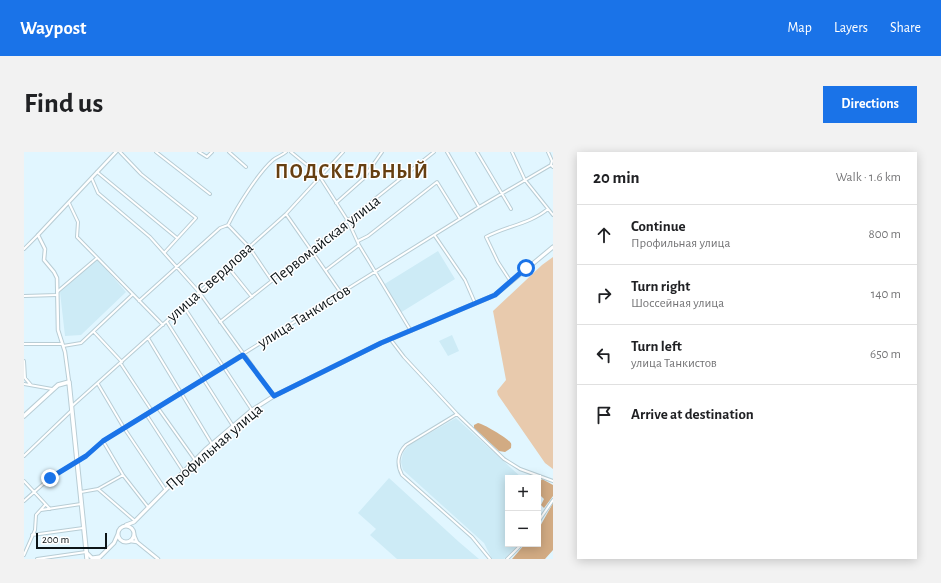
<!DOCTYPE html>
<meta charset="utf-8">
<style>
:root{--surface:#fff;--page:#f2f2f2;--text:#202124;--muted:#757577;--line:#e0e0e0;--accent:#1a73e8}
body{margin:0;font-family:"Alegreya Sans",sans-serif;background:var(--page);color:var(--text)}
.controls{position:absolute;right:12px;bottom:12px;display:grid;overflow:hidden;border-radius:0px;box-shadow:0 2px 10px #0003}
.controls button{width:36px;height:36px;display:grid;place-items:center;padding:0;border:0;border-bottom:1px solid var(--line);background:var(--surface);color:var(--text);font:20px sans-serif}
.scale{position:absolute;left:12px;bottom:10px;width:71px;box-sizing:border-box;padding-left:4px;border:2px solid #0c1417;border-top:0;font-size:11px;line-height:14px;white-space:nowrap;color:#0c1417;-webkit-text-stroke:3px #fff;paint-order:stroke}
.stop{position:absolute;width:12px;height:12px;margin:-9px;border:3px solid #1a73e8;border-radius:50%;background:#fff}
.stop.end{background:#1a73e8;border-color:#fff;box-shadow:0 1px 4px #0008}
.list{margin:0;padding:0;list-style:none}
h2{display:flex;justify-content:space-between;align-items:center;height:52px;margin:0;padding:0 16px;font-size:17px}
h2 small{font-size:13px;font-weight:400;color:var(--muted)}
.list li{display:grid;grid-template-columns:26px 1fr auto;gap:12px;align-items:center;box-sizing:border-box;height:60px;padding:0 16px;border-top:1px solid var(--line)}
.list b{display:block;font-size:15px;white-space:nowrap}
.list p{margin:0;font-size:13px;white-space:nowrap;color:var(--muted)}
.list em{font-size:13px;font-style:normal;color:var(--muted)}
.icon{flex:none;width:22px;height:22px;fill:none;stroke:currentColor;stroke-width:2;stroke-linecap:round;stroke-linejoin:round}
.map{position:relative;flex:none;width:529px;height:407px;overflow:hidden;border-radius:0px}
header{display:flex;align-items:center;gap:24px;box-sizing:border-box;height:56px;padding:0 20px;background:var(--accent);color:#fff}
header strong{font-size:19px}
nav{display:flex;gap:22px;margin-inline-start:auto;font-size:14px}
.intro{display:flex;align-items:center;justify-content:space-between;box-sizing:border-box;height:96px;padding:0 24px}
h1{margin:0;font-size:28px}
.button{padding:10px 18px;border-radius:0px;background:var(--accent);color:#fff;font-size:14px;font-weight:700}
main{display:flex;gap:24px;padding:0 24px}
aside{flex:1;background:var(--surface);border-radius:0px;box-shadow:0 2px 10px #0003}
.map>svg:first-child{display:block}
.built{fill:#cdebf6}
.green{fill:#e8caad}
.forest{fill:#d2ab83}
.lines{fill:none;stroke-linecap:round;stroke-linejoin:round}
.minor-casing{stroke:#b8cdd5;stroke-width:4}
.tertiary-casing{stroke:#b8cdd5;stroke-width:4.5}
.primary-casing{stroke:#b8cdd5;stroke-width:5}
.trunk-casing{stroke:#b8cdd5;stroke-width:5.5}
.minor{stroke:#fff;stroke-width:2}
.tertiary{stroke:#fff;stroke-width:2.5}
.primary{stroke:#fff;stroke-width:3}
.trunk{stroke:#fff;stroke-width:3.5}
.route{stroke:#1a73e8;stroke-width:5}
.labels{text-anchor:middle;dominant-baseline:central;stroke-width:3;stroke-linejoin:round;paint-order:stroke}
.street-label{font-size:16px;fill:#0c1417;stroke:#fff}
.district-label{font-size:20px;font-weight:bold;letter-spacing:1px;fill:#663f11;stroke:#fff}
</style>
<header>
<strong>Waypost</strong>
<nav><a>Map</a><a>Layers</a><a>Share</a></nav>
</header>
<div class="intro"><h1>Find us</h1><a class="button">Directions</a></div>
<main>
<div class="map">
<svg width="529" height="407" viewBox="0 0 529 407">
<rect width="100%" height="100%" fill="#e1f6ff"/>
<path class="built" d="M 414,99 L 431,127 L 376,161 L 359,133 Z
M 73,107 L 102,140 L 57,183 L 41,184 L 36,140 Z
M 428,183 L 435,199 L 424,204 L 415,189 Z
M 432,266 L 498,326 L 484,326 L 484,392 L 495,392 L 480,407 L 468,407 L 460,391 L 379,318 L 377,310 L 379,301 L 385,293 Z
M 365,326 L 435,390 L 455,407 L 373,407 L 346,383 L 352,377 L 334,361 Z"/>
<path class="green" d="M 529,105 L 529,317 L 521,311 L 474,243 L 473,239 L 482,228 L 469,159 L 518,113 Z"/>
<path class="forest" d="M 454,271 C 458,271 483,286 486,290 C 488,292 487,293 487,296 L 481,300 L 475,299 L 450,276 L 450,273 Z
M 518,327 L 529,333 L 529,344 L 520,356 L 517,353 L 520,347 L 514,341 L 514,333 Z
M 529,351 L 529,398 L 521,407 L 488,407 L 501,392 L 514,392 L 514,378 Z"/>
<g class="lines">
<defs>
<path id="minor" d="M 96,0 L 117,22 L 172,66 L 141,100
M 132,0 L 186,42
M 175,0 L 183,5 L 188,0
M 205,0 L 222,15
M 267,0 L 294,22 L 324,69 L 335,93 L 387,179
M 423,0 L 455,55
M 453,0 L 487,57
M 488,0 L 501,28 L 529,63
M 524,0 L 528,9 L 527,13 L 529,15
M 73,20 L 153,86
M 68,27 L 74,41 L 126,85 L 175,140 L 250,244
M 45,51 L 54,70 L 53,85 L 139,173
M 312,51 L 339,27 L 358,0
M 262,62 L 317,141
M 204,73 L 225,95 L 248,129
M 411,84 L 441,128 L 451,151
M 334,89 L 344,84 L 413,30 L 436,67
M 0,97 L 14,83
M 203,114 L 228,145
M 302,118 L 335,93
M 487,130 L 474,110 L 462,85 C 482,74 506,72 524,57
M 33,140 L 73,106
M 0,144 L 33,143
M 115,149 L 196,76 L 204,73 C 213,55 234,21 249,8 C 253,5 257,4 262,0
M 160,155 L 228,258
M 143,170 L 209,274
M 196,170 L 410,0
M 70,180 L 98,210
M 124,186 L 188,292
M 367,188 L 380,205 L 433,262 L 480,307 L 496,317 L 529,329
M 0,192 L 38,192
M 39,194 L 57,191 L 108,143
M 0,209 L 1,226
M 97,212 L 128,259
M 1,226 L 7,233
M 0,232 L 28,237
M 74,232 L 100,276 L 141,337
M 48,254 L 262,62 L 319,0
M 134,256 L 171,308
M 122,262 L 159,319
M 433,262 L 382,293 C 374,301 372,312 378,323 L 448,385 L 466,407
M 79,289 L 99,323 L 124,355
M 0,304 L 48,258
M 0,329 L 26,357
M 74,337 L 111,369
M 57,340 L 74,337 L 99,323
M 0,349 L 26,326 L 62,304 L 79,289 L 455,55 L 527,13
M 17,358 L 57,352
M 514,370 L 529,348
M 8,383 L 59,376
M 0,403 L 11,378 L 12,363 L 21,353
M 13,407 L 62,400
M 483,407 L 498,392"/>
<path id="tertiary" d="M 45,230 L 41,200 L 34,178 L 33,126 L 30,120 L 20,108 L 21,97 L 14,83 L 92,0
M 110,383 L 113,390
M 106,389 L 113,390 L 134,407"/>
<path id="primary" d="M 102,373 L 110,370 L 181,298 L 228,258 L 250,244 L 357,191 L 471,143 L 529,95
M94 382a8 8 0 1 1 16 0a8 8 0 1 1-16 0Z
M 62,400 L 68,406 L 75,405
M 74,407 L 90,391 L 94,382"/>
<path id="trunk" d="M 0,264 L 34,233 L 45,230 L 63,407"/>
</defs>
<use href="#minor" class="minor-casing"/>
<use href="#tertiary" class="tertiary-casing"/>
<use href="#primary" class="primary-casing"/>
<use href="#trunk" class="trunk-casing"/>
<use href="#minor" class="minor"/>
<use href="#tertiary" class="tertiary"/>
<use href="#primary" class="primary"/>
<use href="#trunk" class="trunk"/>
</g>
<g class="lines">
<path class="route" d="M 26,326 L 62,304 L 79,289 L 219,203 L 250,244 L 357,191 L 471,143 L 502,116"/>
</g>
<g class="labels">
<g class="street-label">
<text transform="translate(301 88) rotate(-38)">Первомайская улица</text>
<text transform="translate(186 130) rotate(-42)">улица Свердлова</text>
<text transform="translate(280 164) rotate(-32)">улица Танкистов</text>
<text transform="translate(190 295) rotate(-41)">Профильная улица</text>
</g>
<g class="district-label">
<text x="328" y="20">ПОДСКЕЛЬНЫЙ</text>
</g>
</g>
</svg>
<div class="controls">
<button>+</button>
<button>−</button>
</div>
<div class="scale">200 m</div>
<div class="stop" style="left:502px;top:116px"></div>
<div class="stop end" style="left:26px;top:326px"></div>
</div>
<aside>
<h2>20 min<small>Walk · 1.6 km</small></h2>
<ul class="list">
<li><svg class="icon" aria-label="ahead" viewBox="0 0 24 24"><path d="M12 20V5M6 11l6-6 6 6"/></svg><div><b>Continue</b><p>Профильная улица</p></div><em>800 m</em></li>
<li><svg class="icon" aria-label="right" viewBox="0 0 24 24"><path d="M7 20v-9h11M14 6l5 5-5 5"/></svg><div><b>Turn right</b><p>Шоссейная улица</p></div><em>140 m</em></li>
<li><svg class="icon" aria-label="left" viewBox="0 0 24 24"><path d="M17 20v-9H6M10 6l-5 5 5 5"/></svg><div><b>Turn left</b><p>улица Танкистов</p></div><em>650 m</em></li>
<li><svg class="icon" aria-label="arrive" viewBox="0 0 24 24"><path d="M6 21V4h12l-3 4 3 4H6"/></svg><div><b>Arrive at destination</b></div></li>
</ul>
</aside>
</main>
